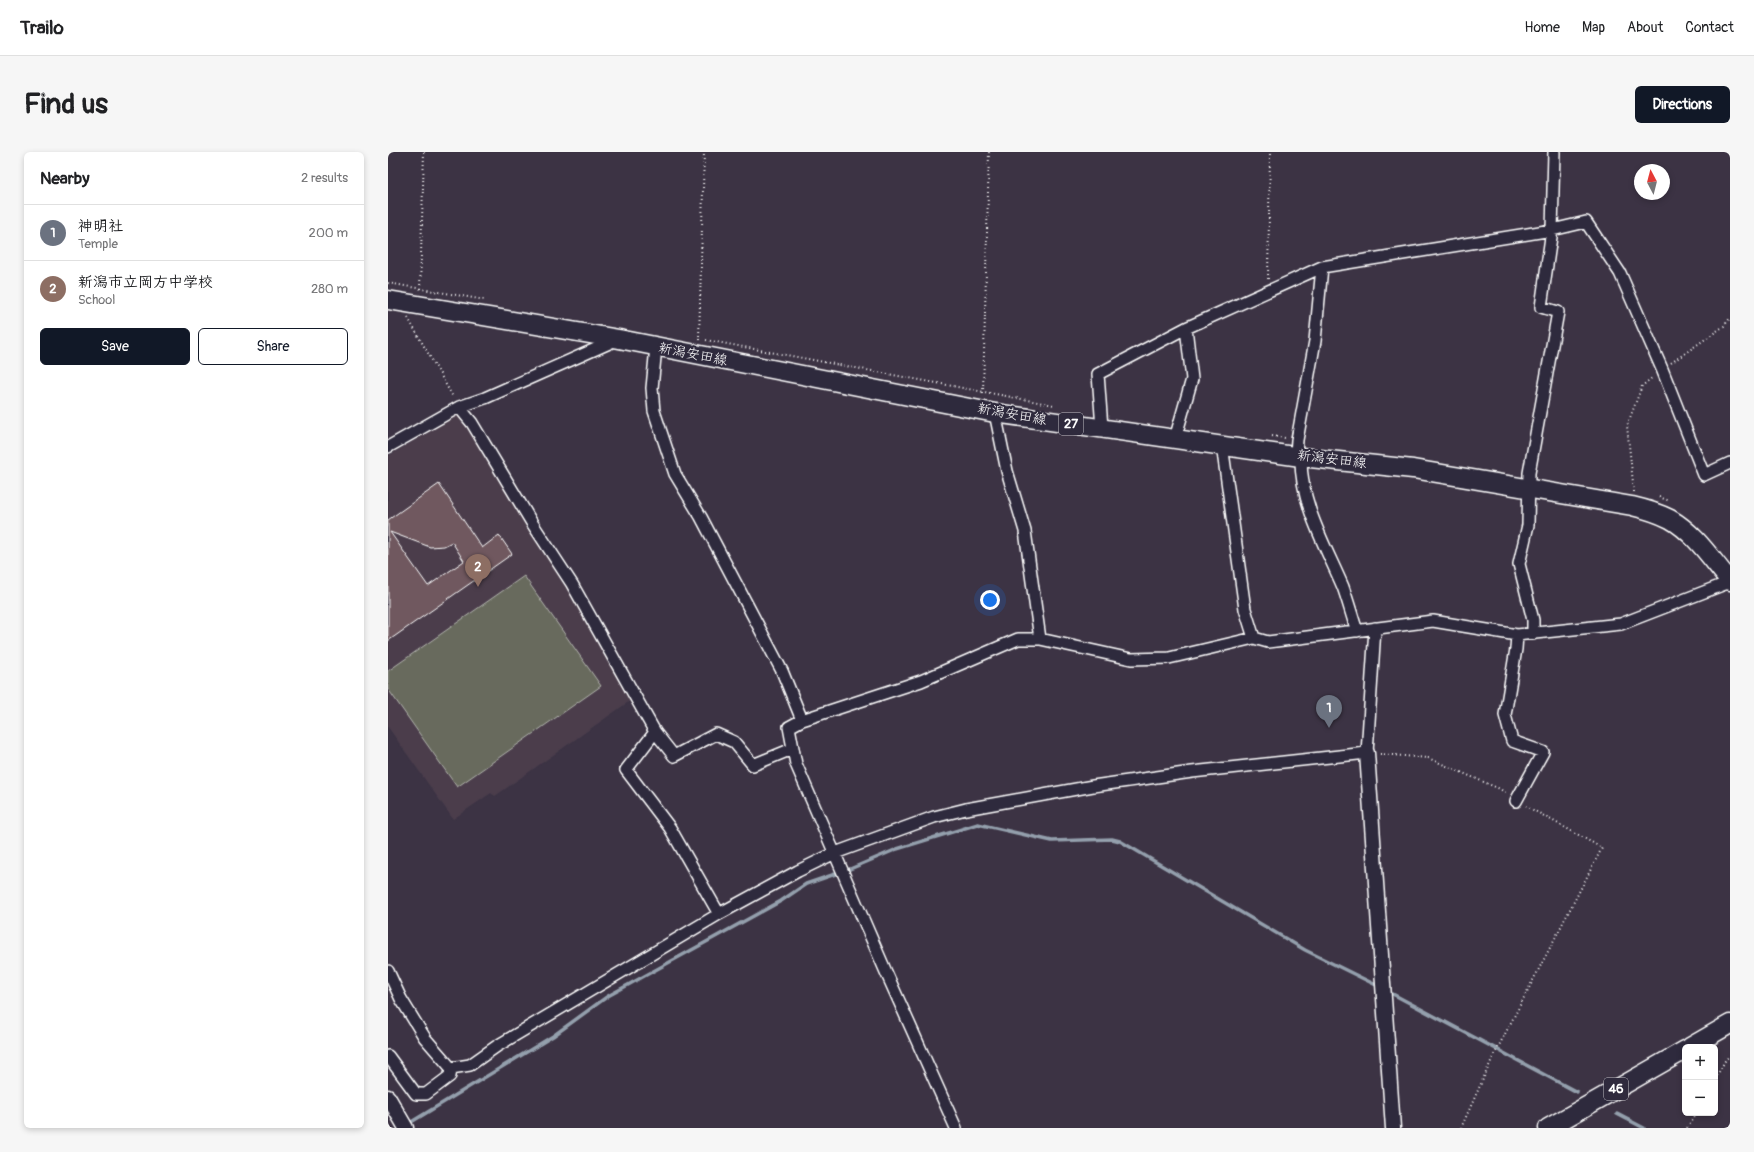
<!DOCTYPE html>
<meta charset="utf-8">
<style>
:root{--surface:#fff;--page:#f6f6f6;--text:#202124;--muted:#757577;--line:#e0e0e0;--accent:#111827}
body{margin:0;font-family:Pangolin,"Klee One",sans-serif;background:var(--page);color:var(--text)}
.controls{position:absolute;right:12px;bottom:12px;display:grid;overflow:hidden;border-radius:6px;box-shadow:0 2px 6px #0003}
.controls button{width:36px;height:36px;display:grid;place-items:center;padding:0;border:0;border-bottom:1px solid var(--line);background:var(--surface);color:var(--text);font:20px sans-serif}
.compass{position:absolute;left:1246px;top:12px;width:36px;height:36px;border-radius:50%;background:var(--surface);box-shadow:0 2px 6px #0003;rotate:353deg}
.you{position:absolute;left:602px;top:448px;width:14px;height:14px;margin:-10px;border:3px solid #fff;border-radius:50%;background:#1a73e8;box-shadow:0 0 0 6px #1a73e833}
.badge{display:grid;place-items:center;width:26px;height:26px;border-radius:50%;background:var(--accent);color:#fff;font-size:13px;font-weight:700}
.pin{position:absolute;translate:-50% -33px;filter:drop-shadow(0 1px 2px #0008)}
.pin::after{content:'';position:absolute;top:21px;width:14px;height:12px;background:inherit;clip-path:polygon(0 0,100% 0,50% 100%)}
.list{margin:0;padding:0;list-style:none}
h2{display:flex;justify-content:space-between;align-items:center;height:52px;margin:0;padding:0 16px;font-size:17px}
h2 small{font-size:13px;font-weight:400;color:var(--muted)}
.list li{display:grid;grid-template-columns:26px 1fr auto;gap:12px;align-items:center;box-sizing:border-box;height:56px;padding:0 16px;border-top:1px solid var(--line)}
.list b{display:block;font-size:15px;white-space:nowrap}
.list p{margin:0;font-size:13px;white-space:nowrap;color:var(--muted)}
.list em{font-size:13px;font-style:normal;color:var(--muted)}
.actions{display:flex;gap:8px;padding:12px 16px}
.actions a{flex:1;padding:9px 0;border:1px solid var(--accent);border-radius:6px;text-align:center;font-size:14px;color:var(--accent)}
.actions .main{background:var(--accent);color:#fff}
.map{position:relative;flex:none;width:1342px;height:976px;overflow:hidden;border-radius:6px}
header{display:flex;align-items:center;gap:24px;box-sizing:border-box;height:56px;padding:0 20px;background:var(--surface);border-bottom:1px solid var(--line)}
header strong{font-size:19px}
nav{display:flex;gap:22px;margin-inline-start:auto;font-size:14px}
.intro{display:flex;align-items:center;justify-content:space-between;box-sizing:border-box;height:96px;padding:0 24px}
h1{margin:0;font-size:28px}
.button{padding:10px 18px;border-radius:6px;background:var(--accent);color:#fff;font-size:14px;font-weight:700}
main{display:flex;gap:24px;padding:0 24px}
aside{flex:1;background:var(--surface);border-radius:6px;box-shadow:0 2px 6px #0003}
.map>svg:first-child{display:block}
.built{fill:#4b3e4c}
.green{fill:#676b5d;stroke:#b3b5ae}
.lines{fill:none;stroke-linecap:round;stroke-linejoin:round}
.stream{stroke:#94a0ad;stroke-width:3.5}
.building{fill:#6f595f;stroke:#fff;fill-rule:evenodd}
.minor-casing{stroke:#fff;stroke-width:14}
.tertiary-casing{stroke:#fff;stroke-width:17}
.primary-casing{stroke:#fff;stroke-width:21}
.path{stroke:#fff;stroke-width:2;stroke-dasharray:1 3;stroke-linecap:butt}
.minor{stroke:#2f2a3d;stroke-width:11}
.tertiary{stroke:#2f2a3d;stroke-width:14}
.primary{stroke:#2f2a3d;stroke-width:18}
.labels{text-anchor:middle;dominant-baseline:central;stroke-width:4;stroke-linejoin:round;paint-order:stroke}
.shield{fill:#2f2a3d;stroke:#c1bfc5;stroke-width:1}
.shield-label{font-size:13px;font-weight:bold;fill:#fff}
.street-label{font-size:14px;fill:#fff;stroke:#2f2a3d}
</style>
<header>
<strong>Trailo</strong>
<nav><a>Home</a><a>Map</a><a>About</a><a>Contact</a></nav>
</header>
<div class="intro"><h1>Find us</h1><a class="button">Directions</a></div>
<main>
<aside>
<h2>Nearby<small>2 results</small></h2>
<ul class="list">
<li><span class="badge" style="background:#6b7280">1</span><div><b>神明社</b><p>Temple</p></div><em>200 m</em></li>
<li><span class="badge" style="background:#8d6e63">2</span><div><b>新潟市立岡方中学校</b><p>School</p></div><em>280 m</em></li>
</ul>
<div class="actions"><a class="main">Save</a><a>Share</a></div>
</aside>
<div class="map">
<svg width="1342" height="976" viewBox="0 0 1342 976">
<rect width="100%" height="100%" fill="#3c3344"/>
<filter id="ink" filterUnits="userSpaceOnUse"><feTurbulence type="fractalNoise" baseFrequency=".025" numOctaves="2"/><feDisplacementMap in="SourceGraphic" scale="8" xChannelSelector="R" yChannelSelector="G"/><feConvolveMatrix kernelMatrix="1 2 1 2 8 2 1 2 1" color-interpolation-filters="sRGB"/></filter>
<g filter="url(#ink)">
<path class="built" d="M 70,263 L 80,271 L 149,389 L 212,481 L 246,546 L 107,644 L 103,641 L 65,667 L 0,575 L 0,304 Z"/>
<path class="green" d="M 136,424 L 213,534 L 69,635 L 0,537 L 0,519 Z"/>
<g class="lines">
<path class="stream" d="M 999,839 L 1189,940
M 1229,962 L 1256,976
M 20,972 L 165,884 L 220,844 L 393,749 L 418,732 L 462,717 L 509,697 L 590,672 L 664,689 L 724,687 L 732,689 L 917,798 L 992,835"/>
</g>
<path class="building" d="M 51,332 L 94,396 L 111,383 L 124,402 L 0,489 L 0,368 ZM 2,380 L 42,395 L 56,394 L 64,390 L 76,409 L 40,434 Z"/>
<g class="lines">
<defs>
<path id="minor" d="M 268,195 L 264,236 L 266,259 L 287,322 L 313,365 L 394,519 L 414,568
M 71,255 L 84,271 L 144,371 L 184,432 L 267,580 L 238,618 L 282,676 L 331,762
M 607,261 L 619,319 L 637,379 L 652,487
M 714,276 L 710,222 L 798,176 L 934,115 L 1164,78 L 1198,70 L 1232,121 L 1274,217 L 1316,323 L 1342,311
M 787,287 L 804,227 L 798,176
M 834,293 L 857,457 L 866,486
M 0,295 L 71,255 L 97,246 L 228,188
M 908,303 L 909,288 L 927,189 L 934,115
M 913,305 C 912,351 937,393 955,435 C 960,449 964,464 969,479
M 1145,482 L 1145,468 L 1131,412 L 1140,373 L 1141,321 L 1170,160 L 1153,155 L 1164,78 L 1166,0
M 267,580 L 286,604 L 328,582 L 346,590 L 365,613 L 404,597
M 1128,649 L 1155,600 L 1124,589 L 1117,563 L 1128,497 L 1129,483
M 0,819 L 13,847 L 37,886 L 63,916 L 62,924 L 38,942 L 28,942 L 0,904
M 63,916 L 82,913 L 109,894 L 331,762 L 410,719 L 447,701 L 546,665 L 578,657 L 705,634 L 804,620 L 979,601 L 987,476
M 568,976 L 498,820 L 408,612 L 401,575 L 414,568 L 533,529 L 630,487 L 652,487 L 743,507 L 781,506 L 866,486 L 880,490 L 1045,469 L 1129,483 L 1233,472 L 1342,430"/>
<path id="tertiary" d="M 979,601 L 1005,976
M 0,945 L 18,976"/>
<path id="primary" d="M 0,148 L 231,187 L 607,261 L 913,305 L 1025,317 L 1244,354 C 1257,357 1270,361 1282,367 C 1307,381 1324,408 1342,429
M 1302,895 L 1342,872
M 1160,976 L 1297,898"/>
</defs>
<use href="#minor" class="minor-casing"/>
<use href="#tertiary" class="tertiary-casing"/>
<use href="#primary" class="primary-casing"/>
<path class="path" d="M 880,127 L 882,0
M 0,131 L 97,148
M 32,137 L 36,0
M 20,166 L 65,245
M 311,188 L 316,0
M 318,188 L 666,253
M 1283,211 L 1336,174 L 1342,166
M 595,241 L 601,0
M 884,284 L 897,286
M 1246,340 L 1239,274 L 1254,234 L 1265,225
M 1271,345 L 1282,349
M 992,602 L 1040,606 L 1112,637 L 1119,642
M 1327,927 L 1338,907 L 1342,904
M 1073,976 L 1105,905 L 1214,696 L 1138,654
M 1299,976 L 1308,961"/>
<use href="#minor" class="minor"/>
<use href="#tertiary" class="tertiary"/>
<use href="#primary" class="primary"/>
</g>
</g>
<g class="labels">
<g class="shield">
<rect x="671" y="261" width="24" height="22" rx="3"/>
<rect x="1216" y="926" width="24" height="22" rx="3"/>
</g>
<g class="shield-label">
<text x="683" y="272">27</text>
<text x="1228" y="937">46</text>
</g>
<g class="street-label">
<text transform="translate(305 202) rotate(11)">新潟安田線</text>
<text transform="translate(624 262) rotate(10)">新潟安田線</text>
<text transform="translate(944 307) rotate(7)">新潟安田線</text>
</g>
</g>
</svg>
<div class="controls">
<button>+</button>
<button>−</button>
</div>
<svg class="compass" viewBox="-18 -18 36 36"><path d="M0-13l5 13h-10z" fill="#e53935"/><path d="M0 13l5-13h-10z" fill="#757577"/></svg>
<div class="you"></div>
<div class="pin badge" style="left:941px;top:576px;background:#6b7280">1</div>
<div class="pin badge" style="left:90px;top:435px;background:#8d6e63">2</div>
</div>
</main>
